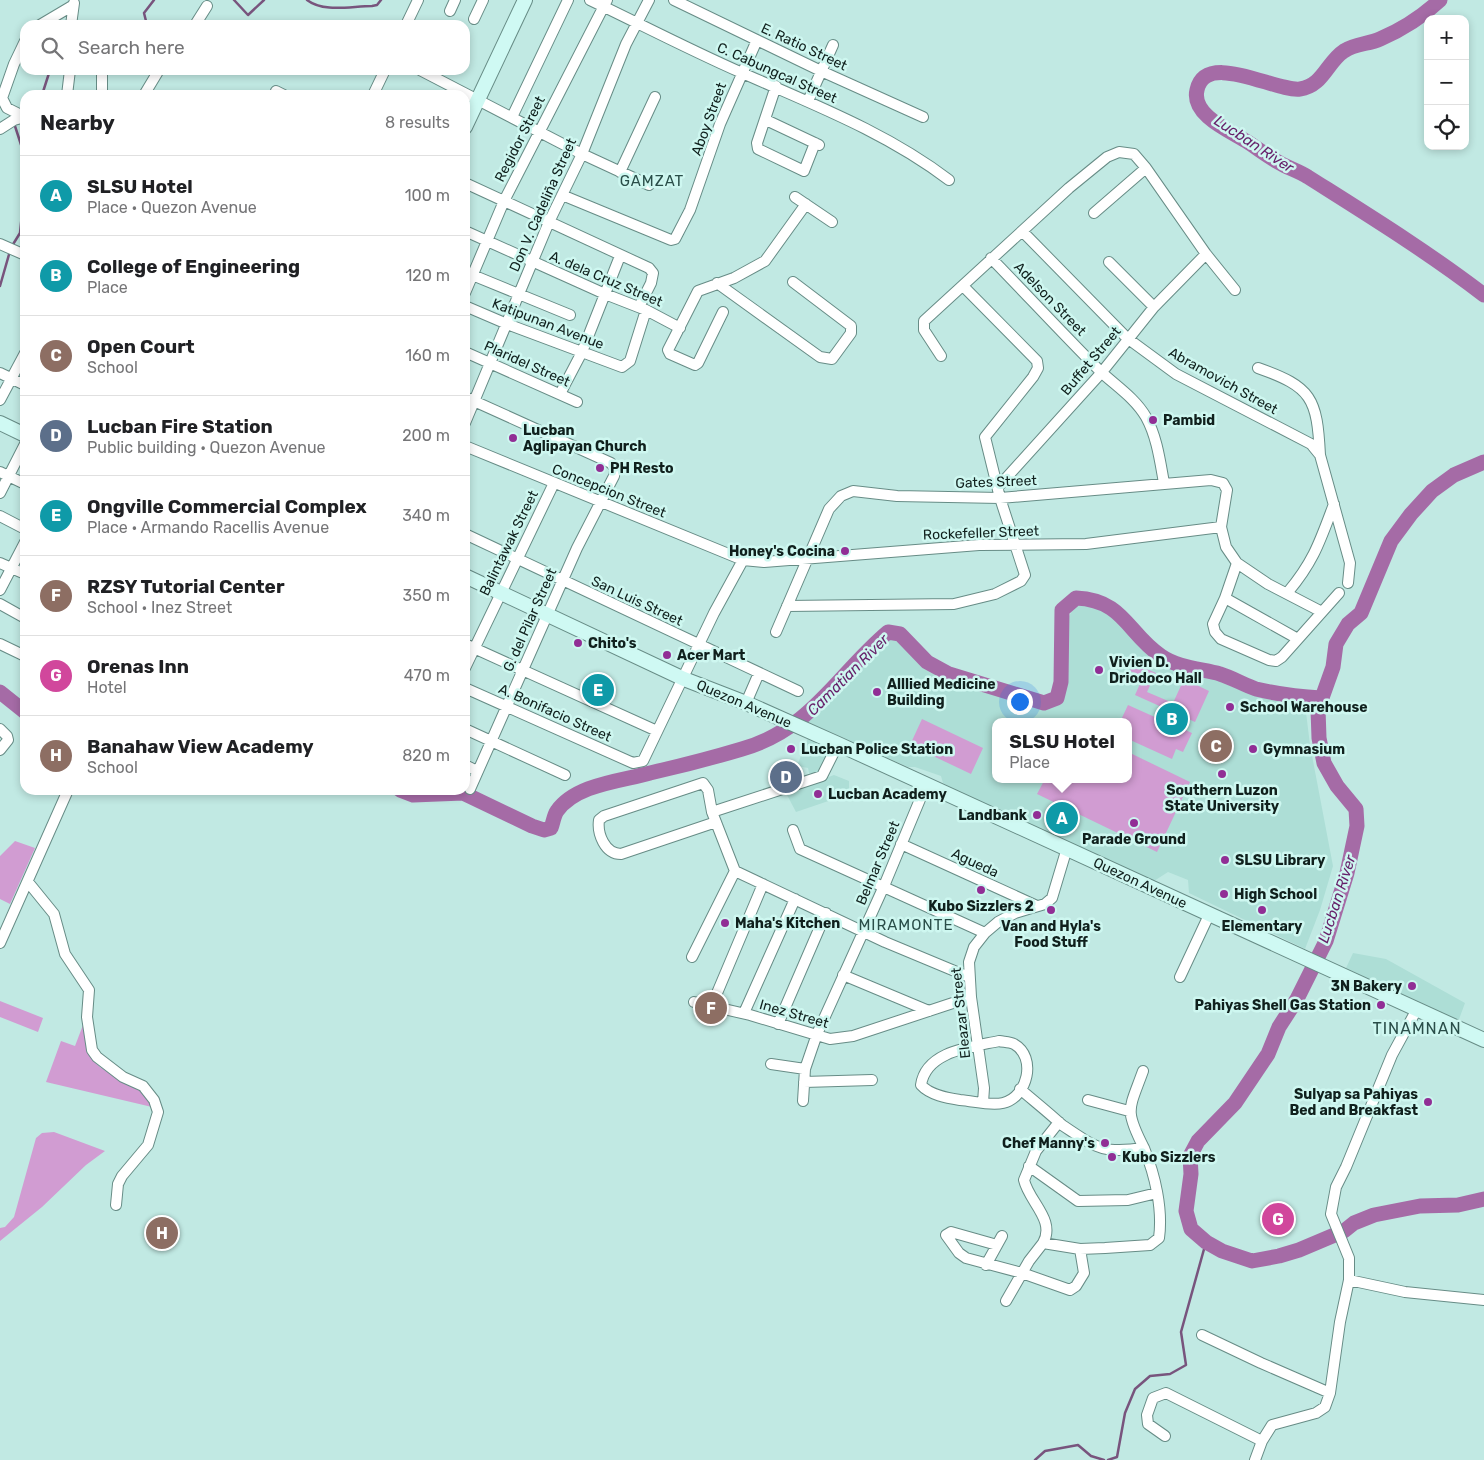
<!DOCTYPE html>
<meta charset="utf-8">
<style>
:root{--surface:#fff;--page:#f6f6f6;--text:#202124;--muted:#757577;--line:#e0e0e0;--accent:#7c3aed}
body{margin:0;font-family:Rubik,sans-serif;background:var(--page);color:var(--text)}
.controls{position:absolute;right:15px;top:15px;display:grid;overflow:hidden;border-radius:10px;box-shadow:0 2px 8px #0003}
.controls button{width:45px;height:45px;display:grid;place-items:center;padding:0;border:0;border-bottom:1px solid var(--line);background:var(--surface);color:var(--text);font:25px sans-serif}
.you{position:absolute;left:1019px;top:701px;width:18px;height:18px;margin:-12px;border:4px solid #fff;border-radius:50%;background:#1a73e8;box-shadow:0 0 0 8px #1a73e833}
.badge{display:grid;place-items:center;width:32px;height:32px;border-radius:50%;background:var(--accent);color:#fff;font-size:16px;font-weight:700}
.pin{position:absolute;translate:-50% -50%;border:2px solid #fff;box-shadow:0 1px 5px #0006}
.popup{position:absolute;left:992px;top:718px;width:140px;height:65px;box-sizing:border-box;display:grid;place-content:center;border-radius:10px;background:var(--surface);filter:drop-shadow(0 1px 4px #0005);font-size:16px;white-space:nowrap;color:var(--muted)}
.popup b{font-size:19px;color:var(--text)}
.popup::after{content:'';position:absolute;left:50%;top:100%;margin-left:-10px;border:10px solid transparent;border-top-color:var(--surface)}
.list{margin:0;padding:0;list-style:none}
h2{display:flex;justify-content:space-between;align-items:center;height:65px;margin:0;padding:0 20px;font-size:21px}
h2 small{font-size:16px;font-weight:400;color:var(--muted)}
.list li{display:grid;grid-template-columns:32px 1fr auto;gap:15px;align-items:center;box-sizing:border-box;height:80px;padding:0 20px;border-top:1px solid var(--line)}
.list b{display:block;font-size:19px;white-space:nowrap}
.list p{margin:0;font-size:16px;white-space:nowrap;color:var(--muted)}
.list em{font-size:16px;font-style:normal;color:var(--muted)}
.icon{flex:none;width:28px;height:28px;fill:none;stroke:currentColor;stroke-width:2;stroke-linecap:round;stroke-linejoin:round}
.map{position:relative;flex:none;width:1484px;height:1460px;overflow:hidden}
.search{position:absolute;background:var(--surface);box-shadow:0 2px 8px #0003;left:20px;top:20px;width:450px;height:55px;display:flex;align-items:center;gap:12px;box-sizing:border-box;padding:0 18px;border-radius:15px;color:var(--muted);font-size:19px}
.panel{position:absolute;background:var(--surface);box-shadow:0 2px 8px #0003;left:20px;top:90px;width:450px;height:705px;border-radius:15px}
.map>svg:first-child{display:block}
.built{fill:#added6;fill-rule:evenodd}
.green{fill:#d19cd2}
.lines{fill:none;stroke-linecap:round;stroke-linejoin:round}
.stream{stroke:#78547d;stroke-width:2.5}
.river{stroke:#a56ba6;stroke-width:15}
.street-casing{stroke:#678c86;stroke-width:12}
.secondary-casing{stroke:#678c86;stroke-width:16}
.street{stroke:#fff;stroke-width:10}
.secondary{stroke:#cff9f3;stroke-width:14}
.poi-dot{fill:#912e95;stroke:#cef7f0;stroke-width:2}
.labels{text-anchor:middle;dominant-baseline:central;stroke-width:5;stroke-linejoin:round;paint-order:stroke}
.street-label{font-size:14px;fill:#10201d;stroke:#cef7f0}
.poi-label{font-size:14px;font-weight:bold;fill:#10201d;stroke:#cef7f0;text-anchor:start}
.water-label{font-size:15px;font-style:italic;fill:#661f69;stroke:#cef7f0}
.neighbourhood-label{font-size:15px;letter-spacing:1px;fill:#2a4e49;stroke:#cef7f0}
.quarter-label{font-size:16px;letter-spacing:1px;fill:#2a4e49;stroke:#cef7f0}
</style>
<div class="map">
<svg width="1484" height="1460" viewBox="0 0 1484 1460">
<rect width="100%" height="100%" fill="#c1e9e3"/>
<path class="built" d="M 1084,600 L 1112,612 L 1149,652 L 1168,663 L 1261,694 L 1305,704 L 1310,745 L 1333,866 L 1320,910 L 1305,949 L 1189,893 L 1188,880 L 1168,872 L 1154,881 L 953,789 L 943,783 L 941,776 L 915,767 L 908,767 L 805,721 L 889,635 L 898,636 L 926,663 L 948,674 L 990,689 L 1045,705 L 1057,700 L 1062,683 L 1068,618 L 1077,602 ZM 996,722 L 1128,722 L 1128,779 L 996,779 Z
M 808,738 L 830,749 L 820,773 L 809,773 L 808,768 L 797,766 Z
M 834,775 L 849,781 L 849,794 L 796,812 L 786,793 Z
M 1353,953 L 1386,959 L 1465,1003 L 1458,1022 L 1346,968 Z"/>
<path class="green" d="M 1133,663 L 1156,673 L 1147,692 L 1173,703 L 1184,679 L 1209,691 L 1195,722 L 1135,695 L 1143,677 L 1130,671 Z
M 1128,705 L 1157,718 L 1155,722 L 1161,725 L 1163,720 L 1192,733 L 1183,752 L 1176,749 L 1172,759 L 1128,739 L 1128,722 L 1120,722 Z
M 922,719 L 983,748 L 971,774 L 910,745 Z
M 1128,752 L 1190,782 L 1157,852 L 1037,794 L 1045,779 L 1128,779 Z
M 15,841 L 35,848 L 10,904 L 0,899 L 0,856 Z
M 0,1001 L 43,1018 L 38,1032 L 0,1017 Z
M 83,1025 L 86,1026 C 87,1037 86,1047 91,1057 C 103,1079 151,1082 152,1107 L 46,1082 L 61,1041 L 75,1046 Z
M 54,1132 L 105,1151 L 86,1165 L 42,1207 L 0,1241 L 0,1228 L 5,1227 L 14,1217 L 36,1138 L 42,1133 Z"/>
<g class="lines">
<path class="stream" d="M 234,0 L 248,15 L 264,0
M 307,0 C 324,13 351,6 372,6 L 377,5 L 381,0
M 147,25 L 144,13 L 154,0
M 42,95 L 50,70
M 14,123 L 25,157
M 12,246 L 20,233 L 22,214 L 25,205
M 0,286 L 10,251
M 1035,1460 L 1045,1451 L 1078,1445 L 1091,1456 L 1104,1460
M 1108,1460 L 1117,1457 L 1125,1413 L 1135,1389 L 1150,1376 L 1170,1374 L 1186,1365 L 1181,1332 L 1206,1242"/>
<path class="river" d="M 1440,0 C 1423,16 1401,30 1380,39 C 1369,44 1354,44 1344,51 C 1327,62 1323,86 1300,89 C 1276,92 1206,50 1197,90 C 1191,115 1230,131 1246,141 C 1257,148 1267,156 1278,162 C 1288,168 1299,171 1308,177 C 1368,215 1428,252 1484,295
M 1484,462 L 1454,475 L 1432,491 L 1411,514 L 1391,541 L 1361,613 L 1348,624 L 1336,644 L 1333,667 L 1318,709 L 1319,738 L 1324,763 L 1337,786 L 1356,809 L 1357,826 L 1347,873 L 1326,941 L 1297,999 L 1279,1027 L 1268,1054 L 1235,1103 L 1198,1141 L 1190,1156 L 1191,1174 L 1186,1211 L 1191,1229 L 1206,1242 L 1222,1251 L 1252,1261 L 1279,1256 L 1299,1250 L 1344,1231 L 1354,1223 L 1374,1215 L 1420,1206 L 1458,1205 L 1484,1199
M 0,692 L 25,712
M 400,790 L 413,795 L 463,793 L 532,826 L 544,830 L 551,828 C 553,823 554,815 557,811 C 576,784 622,781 650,773 C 681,766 712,758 742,749 C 812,729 837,675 888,632 L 900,634 L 927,662 L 949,674 L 1044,703 L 1057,698 L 1061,682 L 1062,610 L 1076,598 C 1124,600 1127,633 1161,656 C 1178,668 1202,669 1220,674 C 1233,678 1244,685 1256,689 C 1277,694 1299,697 1321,698"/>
<defs>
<path id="street" d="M 590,0 C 640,24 690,50 740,72 C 812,104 886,132 949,180
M 674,0 L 821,71 L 923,117
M 450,11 L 455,0
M 474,19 L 483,0
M 40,25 L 72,6
M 71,25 L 74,3
M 195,25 L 207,6
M 406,25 L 418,0
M 420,70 L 582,154 L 649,185
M 776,86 L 757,143 L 758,149 L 804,171 L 815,143
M 276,91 L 284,95
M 67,95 L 70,70
M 102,95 L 102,70
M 144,95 L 159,70
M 373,95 L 385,70
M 808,101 L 833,45
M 23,116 L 7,108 L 2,98 L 14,64 L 25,41
M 512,117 L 568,0
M 766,120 L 819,145
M 0,129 L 14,120 L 25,117
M 620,172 L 655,97
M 465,183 L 649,268 L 653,273 L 651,283 L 639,307
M 562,195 L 671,240 L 675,239 L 690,210 L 720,124 L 757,40
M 795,197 L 832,222
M 1094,213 L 1146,168
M 465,231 L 605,294 L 646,310 L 680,328
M 1022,231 L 1127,338 L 1176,374 L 1311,444 L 1320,455 L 1350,563 L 1348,583
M 0,244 L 25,255
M 991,258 C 1027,295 1063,334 1100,371 C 1116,386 1135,398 1146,417 C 1157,437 1160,461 1164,483
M 1109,262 L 1154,307
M 465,272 L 570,315
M 717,283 L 820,357 L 832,359 L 851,333 L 851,326 L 793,282
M 465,293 L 504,201 L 607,0
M 465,306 L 507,324 L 622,367 L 630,361 L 646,310
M 723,312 L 698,363 L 695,365 L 670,354 L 668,350 L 698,291 L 734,278 L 765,261 L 806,204
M 465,352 L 577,402
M 941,356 L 924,330 L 924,321 L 1069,188 L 1107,157 L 1119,152 L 1134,154 L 1146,168 L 1206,254 L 1235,290
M 1258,368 C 1312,387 1317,398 1320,455
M 0,373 L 25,385
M 560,394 L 582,352 L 620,256
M 465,397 L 611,463 L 615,469 L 614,476 L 577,548 L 470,789
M 0,400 L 25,353
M 465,423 L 549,222 L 582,154 L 626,44 L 649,0
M 465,446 L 743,560 L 764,562 L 979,545 L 1086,544 L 1221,527
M 0,472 L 25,484
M 998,487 L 1102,372 L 1154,307 L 1206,254
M 0,493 L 25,444
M 0,516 L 25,529
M 465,534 L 798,691
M 0,563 L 25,574
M 1237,563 L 1225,598 L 1213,624 L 1215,632 L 1221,639 L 1269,660 L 1276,661 L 1282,657 L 1339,593
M 0,590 L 25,542
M 1288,592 C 1314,561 1320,541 1334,504
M 1225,598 L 1298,639
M 0,604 L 25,618
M 787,606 L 954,604 L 995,594 L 1021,581 L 1025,575 L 1000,498 L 985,437 L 1033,377 L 1038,368 L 1037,361 L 963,286
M 776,632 L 829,509 L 841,496 L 853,491 L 897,496 L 1000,498 L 1211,480 L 1223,483 L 1227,490 L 1221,527 L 1226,547 L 1237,563 L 1268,584 L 1322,612
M 0,644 L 25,656
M 465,644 L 657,731
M 465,668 L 554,483
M 465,688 L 633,763 L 643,761 L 714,613 L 743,560
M 746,703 L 759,673
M 0,729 L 7,736 L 8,740 L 0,750
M 465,729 L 565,775
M 465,765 L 477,771
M 712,812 L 822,776 L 838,744
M 716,822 L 621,854 C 605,854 597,834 599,820 L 604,816 L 703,783 L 708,790 L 712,812 L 735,871 L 885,942 L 969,977
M 793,830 L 800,849 L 985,933
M 901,844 L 1037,906
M 28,882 L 54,914 L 65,954 L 89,990 L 87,1017 L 92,1050 L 97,1057 L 123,1077 L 143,1086 L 154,1100 L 158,1112 L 148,1145 L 122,1176 L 118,1184 L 116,1205
M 0,943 L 68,790
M 692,957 L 735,871
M 843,975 L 929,1011
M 1180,977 L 1209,915
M 694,1002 L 750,1015 L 830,1039 L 853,1036 L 971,997
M 712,1005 L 763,884
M 744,1013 L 795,899
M 778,1024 L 826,913
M 999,1041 C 1004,1042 1010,1042 1014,1044 C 1037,1057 1028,1097 1003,1103 C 990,1106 974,1101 960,1100 C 947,1098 930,1095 921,1085 C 926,1051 971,1047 999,1041 Z
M 771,1064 L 805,1069
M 1143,1071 C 1129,1110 1124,1109 1144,1148
M 804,1082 L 872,1080
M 1020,1089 C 1034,1101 1048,1112 1062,1125 C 1097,1148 1101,1154 1144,1148 C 1155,1175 1163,1209 1159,1238 L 1150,1245 L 1105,1248 L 1080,1249 L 1043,1243 C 1056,1220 1029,1202 1024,1180 L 1036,1151 L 1059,1122
M 1088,1100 L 1129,1111
M 803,1101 L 805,1069 L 817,1034 L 884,886 L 926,785
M 983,1103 L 984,1088 L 971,997 L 969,962 L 974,947 L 985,933 L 998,922 L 1015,913 L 1045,904 L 1052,898 L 1067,848
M 1029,1166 L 1078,1201 L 1128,1200 L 1157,1193
M 997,1245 L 951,1232 L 946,1235 L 959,1253 L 966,1258 L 1022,1273 L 1070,1290 L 1076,1286 L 1084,1273 L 1080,1249
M 986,1265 L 1002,1236
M 1349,1280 L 1405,1292 L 1484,1300
M 1006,1301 L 1029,1261 L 1043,1243
M 1202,1335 L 1261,1363 L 1330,1393 L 1340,1322 L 1349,1280 L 1349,1258 L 1331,1214 L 1336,1187 L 1346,1167 L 1392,1055 L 1417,1009
M 1165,1436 L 1148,1424 L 1147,1415 L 1153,1398 L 1166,1393 L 1262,1441
M 1255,1460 L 1262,1441 L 1272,1425 L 1316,1413 L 1325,1407 L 1330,1393"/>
<path id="secondary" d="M 465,127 L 525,0
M 0,423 L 25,435
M 465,576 L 684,679 L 746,703 L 838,744 L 1484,1040"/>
</defs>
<use href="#street" class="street-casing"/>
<use href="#secondary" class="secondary-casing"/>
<use href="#street" class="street"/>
<use href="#secondary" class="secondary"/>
</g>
<g class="poi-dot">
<circle cx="1153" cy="420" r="5"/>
<circle cx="513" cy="438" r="5"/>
<circle cx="600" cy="468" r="5"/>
<circle cx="845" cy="551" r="5"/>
<circle cx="578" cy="643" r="5"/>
<circle cx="667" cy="655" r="5"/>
<circle cx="1099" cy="670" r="5"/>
<circle cx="877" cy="692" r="5"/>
<circle cx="1230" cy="707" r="5"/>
<circle cx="791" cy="749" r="5"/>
<circle cx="1253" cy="749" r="5"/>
<circle cx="1222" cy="774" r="5"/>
<circle cx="818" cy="794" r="5"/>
<circle cx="1037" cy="815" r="5"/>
<circle cx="1134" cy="823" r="5"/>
<circle cx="1225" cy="860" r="5"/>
<circle cx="981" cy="890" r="5"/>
<circle cx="1224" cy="894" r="5"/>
<circle cx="1051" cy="910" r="5"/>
<circle cx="1262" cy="910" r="5"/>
<circle cx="725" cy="923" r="5"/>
<circle cx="1412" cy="986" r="5"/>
<circle cx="1381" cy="1005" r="5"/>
<circle cx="1428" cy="1102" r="5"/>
<circle cx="1105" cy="1143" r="5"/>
<circle cx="1112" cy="1157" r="5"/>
</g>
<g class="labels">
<g class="street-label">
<text transform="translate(804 47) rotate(25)">E. Ratio Street</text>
<text transform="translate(777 73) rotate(24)">C. Cabungcal Street</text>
<text transform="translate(709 119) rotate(-70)">Aboy Street</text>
<text transform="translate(520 139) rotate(-63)">Regidor Street</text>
<text transform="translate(543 205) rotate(-66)">Don V. Cadeliña Street</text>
<text transform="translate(606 279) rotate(23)">A. dela Cruz Street</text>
<text transform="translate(1050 299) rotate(46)">Adelson Street</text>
<text transform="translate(548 324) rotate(21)">Katipunan Avenue</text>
<text transform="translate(1091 361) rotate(-50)">Buffet Street</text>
<text transform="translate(527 364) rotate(24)">Plaridel Street</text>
<text transform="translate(1223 381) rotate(29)">Abramovich Street</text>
<text transform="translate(996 482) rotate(-2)">Gates Street</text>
<text transform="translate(609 491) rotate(22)">Concepcion Street</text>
<text transform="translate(981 533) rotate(-2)">Rockefeller Street</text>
<text transform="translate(509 543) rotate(-64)">Balintawak Street</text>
<text transform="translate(637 601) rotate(25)">San Luis Street</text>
<text transform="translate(530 620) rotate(-66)">G. del Pilar Street</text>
<text transform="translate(744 704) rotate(23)">Quezon Avenue</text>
<text transform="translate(555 713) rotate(24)">A. Bonifacio Street</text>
<text transform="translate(878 863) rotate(-67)">Belmar Street</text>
<text transform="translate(975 863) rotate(25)">Agueda</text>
<text transform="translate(1140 883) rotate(25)">Quezon Avenue</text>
<text transform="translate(961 1013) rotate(-96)">Eleazar Street</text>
<text transform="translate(794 1014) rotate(16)">Inez Street</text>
</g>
<g class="poi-label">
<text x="1163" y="420">Pambid</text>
<text x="523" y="430">Lucban<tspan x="523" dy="16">Aglipayan Church</tspan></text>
<text x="610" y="468">PH Resto</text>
<text x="835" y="551" text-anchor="end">Honey's Cocina</text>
<text x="588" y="643">Chito's</text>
<text x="677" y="655">Acer Mart</text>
<text x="1109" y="662">Vivien D.<tspan x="1109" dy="16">Driodoco Hall</tspan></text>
<text x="887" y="684">Alllied Medicine<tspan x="887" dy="16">Building</tspan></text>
<text x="1240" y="707">School Warehouse</text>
<text x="801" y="749">Lucban Police Station</text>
<text x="1263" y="749">Gymnasium</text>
<text x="1222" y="790" text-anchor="middle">Southern Luzon<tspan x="1222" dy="16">State University</tspan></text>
<text x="828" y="794">Lucban Academy</text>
<text x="1027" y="815" text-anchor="end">Landbank</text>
<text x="1134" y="839" text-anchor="middle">Parade Ground</text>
<text x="1235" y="860">SLSU Library</text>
<text x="1234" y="894">High School</text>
<text x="981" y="906" text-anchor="middle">Kubo Sizzlers 2</text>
<text x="735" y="923">Maha's Kitchen</text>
<text x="1051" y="926" text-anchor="middle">Van and Hyla's<tspan x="1051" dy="16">Food Stuff</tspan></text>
<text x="1262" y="926" text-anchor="middle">Elementary</text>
<text x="1402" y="986" text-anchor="end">3N Bakery</text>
<text x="1371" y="1005" text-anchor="end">Pahiyas Shell Gas Station</text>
<text x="1418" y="1094" text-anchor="end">Sulyap sa Pahiyas<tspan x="1418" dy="16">Bed and Breakfast</tspan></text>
<text x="1095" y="1143" text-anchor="end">Chef Manny's</text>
<text x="1122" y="1157">Kubo Sizzlers</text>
</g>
<g class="water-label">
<text transform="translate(1254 144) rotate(33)">Lucban River</text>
<text transform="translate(848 675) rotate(-45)">Camatian River</text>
<text transform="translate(1337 899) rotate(-72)">Lucban River</text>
</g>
<g class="neighbourhood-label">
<text x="652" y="181">GAMZAT</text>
<text x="906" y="925">MIRAMONTE</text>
</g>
<g class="quarter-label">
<text x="1417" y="1028">TINAMNAN</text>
</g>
</g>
</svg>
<div class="controls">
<button>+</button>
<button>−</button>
<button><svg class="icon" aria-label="locate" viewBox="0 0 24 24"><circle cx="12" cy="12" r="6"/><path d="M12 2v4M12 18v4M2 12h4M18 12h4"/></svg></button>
</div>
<div class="you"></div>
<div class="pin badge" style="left:1062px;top:818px;background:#0f9aa8">A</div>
<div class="popup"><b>SLSU Hotel</b>Place</div>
<div class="pin badge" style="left:1172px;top:719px;background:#0f9aa8">B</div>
<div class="pin badge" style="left:1216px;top:746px;background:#8d6e63">C</div>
<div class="pin badge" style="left:786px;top:777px;background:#5c6f8a">D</div>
<div class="pin badge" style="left:598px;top:690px;background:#0f9aa8">E</div>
<div class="pin badge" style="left:711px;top:1008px;background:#8d6e63">F</div>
<div class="pin badge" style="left:1278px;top:1219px;background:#d1479c">G</div>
<div class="pin badge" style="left:162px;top:1233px;background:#8d6e63">H</div>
<div class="search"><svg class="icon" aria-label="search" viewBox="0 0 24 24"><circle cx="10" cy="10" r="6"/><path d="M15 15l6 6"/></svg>Search here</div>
<section class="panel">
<h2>Nearby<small>8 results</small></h2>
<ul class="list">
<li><span class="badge" style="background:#0f9aa8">A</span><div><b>SLSU Hotel</b><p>Place · Quezon Avenue</p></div><em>100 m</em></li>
<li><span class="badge" style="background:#0f9aa8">B</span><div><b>College of Engineering</b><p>Place</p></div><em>120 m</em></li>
<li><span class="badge" style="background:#8d6e63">C</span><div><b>Open Court</b><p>School</p></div><em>160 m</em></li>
<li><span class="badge" style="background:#5c6f8a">D</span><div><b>Lucban Fire Station</b><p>Public building · Quezon Avenue</p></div><em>200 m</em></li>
<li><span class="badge" style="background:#0f9aa8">E</span><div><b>Ongville Commercial Complex</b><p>Place · Armando Racellis Avenue</p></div><em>340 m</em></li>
<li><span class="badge" style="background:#8d6e63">F</span><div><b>RZSY Tutorial Center</b><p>School · Inez Street</p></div><em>350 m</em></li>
<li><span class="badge" style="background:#d1479c">G</span><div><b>Orenas Inn</b><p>Hotel</p></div><em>470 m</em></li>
<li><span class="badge" style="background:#8d6e63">H</span><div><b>Banahaw View Academy</b><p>School</p></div><em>820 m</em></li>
</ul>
</section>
</div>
